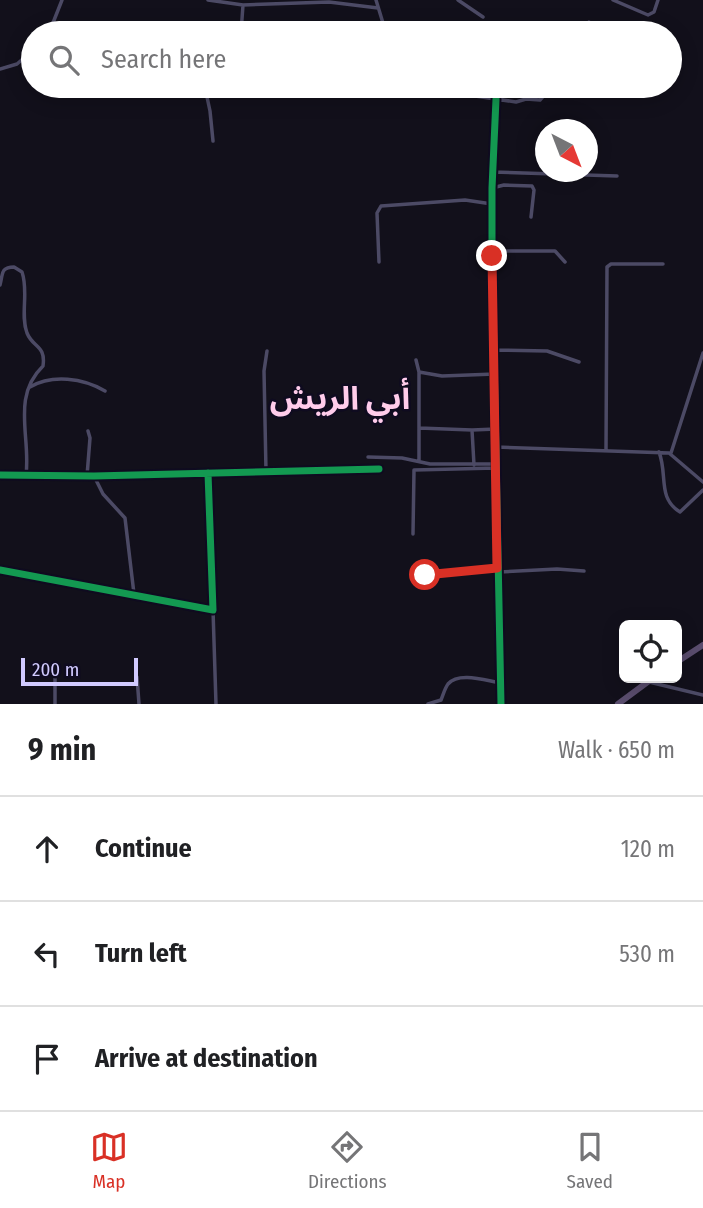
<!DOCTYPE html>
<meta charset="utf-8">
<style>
:root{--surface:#fff;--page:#f6f6f6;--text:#202124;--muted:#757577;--line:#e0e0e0;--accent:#d93025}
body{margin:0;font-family:"Fira Sans Condensed","Noto Sans Arabic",sans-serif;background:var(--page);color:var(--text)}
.controls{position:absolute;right:21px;bottom:21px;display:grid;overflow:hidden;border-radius:10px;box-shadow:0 4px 18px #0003}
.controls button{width:63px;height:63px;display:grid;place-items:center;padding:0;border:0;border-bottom:2px solid var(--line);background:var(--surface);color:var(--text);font:35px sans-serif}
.compass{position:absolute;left:535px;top:119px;width:63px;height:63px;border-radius:50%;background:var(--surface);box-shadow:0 4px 18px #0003;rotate:138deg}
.scale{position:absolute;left:21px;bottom:18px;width:117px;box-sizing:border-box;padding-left:7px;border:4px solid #d1caff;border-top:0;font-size:19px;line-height:24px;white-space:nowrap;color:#d1caff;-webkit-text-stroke:5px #0f0b20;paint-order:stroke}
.stop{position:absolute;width:21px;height:21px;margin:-16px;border:5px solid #d93025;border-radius:50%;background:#fff}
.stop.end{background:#d93025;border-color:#fff;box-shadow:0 2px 7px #0008}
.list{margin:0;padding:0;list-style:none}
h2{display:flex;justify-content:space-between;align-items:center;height:91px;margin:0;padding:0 28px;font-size:30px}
h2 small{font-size:23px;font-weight:400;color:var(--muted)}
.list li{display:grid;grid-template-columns:46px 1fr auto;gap:21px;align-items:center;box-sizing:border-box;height:105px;padding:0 28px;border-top:2px solid var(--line)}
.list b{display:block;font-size:26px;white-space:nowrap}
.list em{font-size:23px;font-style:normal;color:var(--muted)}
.icon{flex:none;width:38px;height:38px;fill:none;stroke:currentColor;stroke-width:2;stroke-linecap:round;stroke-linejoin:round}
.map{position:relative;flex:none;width:703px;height:704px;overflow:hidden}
.search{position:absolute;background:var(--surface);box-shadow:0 4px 18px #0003;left:21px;right:21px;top:21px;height:77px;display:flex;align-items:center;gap:18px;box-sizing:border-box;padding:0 24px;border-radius:38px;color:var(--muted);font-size:26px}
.sheet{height:406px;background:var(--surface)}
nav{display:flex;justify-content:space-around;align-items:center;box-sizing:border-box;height:98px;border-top:2px solid var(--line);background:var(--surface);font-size:19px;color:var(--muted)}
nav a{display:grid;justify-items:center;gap:4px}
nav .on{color:var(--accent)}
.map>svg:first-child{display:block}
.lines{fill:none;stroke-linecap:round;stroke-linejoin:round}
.street{stroke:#4c4a65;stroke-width:3.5}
.primary{stroke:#5a4d6e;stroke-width:6}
.cycleway-casing{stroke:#0f0b20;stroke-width:11}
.cycleway{stroke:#139951;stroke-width:7}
.route{stroke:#d93025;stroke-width:9}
.labels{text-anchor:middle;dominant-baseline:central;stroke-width:5;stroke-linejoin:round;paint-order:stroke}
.district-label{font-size:32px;font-weight:bold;fill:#ffcceb;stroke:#0f0b20}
</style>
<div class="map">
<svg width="703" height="704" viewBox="0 0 703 704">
<rect width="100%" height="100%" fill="#12101b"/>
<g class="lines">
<path class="street" d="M 208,0 L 243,5 L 329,2 L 378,8
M 376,0 L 386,33
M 458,0 L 483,17
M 613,0 L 648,15 L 654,12 L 658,0
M 49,33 L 62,0
M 241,33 L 243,5
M 584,33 L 589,22
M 0,69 L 17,64 L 33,50
M 408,86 L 516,102 L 526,99 L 540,100 L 552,86
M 496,99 L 492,188 L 492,256 L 501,704
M 213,141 L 210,111 L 207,97 C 212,90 221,92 227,86
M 492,172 L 617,176
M 492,188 L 504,185 L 532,186 L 534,190 L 531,217
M 492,251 L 555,251 L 565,262
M 379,262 L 377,213 L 381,206 L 465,200 L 492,204
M 0,285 C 3,275 0,267 14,267 L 22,272 C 29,292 20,314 27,333 C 33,348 46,345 43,366 C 11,397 31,437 26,475
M 494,350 L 547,351 L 579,362
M 416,360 L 419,372 L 442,376 L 495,374
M 419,372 L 419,460
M 30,387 C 52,374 83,378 105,391
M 419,428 L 472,430
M 496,447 L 669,453 L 703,482
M 606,450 L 607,267 L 611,264 L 663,264
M 659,452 C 668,475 657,498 680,512 L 703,490
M 671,453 L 703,353
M 368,457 L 402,458 L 430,464 L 496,464
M 474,465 L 472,430 L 496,429
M 266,471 L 264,371 L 267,351
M 0,475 L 94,476 L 379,469
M 87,476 L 90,438 L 88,431
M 94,476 L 103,494 L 125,518 L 134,594
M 413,534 L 414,470 L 496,468
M 0,570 L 213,610 L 208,473
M 499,572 L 557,569 L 584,571
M 425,575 L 497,568
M 213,610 L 216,704
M 137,677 L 139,704
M 649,682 L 703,695
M 55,704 L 55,677
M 428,704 L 441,700 C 443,695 445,688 448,684 C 459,671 487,681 501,683"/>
<path class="primary" d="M 677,662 L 703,645
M 618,704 L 653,678"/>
<defs>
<path id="cycleway" d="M 496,99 L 492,188 L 492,256 L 501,704
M 0,475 L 94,476 L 379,469
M 0,570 L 213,610 L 208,473"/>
</defs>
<use href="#cycleway" class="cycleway-casing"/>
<use href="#cycleway" class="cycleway"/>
</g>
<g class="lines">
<path class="route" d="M 425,575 L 497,568 L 492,256"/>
</g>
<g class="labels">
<g class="district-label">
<text x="340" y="398">أبي الريش</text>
</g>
</g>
</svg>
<div class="controls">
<button><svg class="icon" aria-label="locate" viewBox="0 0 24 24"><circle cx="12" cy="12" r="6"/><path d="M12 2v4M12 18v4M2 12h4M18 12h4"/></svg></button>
</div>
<svg class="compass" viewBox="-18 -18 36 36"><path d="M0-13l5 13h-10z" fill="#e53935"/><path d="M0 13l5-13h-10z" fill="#757577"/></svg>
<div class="scale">200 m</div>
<div class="stop" style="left:425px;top:575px"></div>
<div class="stop end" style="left:492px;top:256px"></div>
<div class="search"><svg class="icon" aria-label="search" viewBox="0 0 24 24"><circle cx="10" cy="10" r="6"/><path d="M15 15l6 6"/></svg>Search here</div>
</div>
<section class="sheet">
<h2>9 min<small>Walk · 650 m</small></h2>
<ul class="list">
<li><svg class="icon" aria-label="ahead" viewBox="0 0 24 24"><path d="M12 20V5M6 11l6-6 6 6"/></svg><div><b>Continue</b></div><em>120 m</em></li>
<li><svg class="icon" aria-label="left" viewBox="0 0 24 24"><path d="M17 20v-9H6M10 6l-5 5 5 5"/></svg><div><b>Turn left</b></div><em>530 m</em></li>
<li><svg class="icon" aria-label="arrive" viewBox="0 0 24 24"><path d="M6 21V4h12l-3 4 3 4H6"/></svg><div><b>Arrive at destination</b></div></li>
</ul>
</section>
<nav>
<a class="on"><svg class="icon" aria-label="map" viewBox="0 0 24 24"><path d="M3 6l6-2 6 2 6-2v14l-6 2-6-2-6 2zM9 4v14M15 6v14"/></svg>Map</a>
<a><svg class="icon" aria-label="directions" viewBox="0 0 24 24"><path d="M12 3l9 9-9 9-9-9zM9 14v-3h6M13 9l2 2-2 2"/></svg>Directions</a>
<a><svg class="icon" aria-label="saved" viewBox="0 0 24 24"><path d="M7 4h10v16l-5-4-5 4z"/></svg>Saved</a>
</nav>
